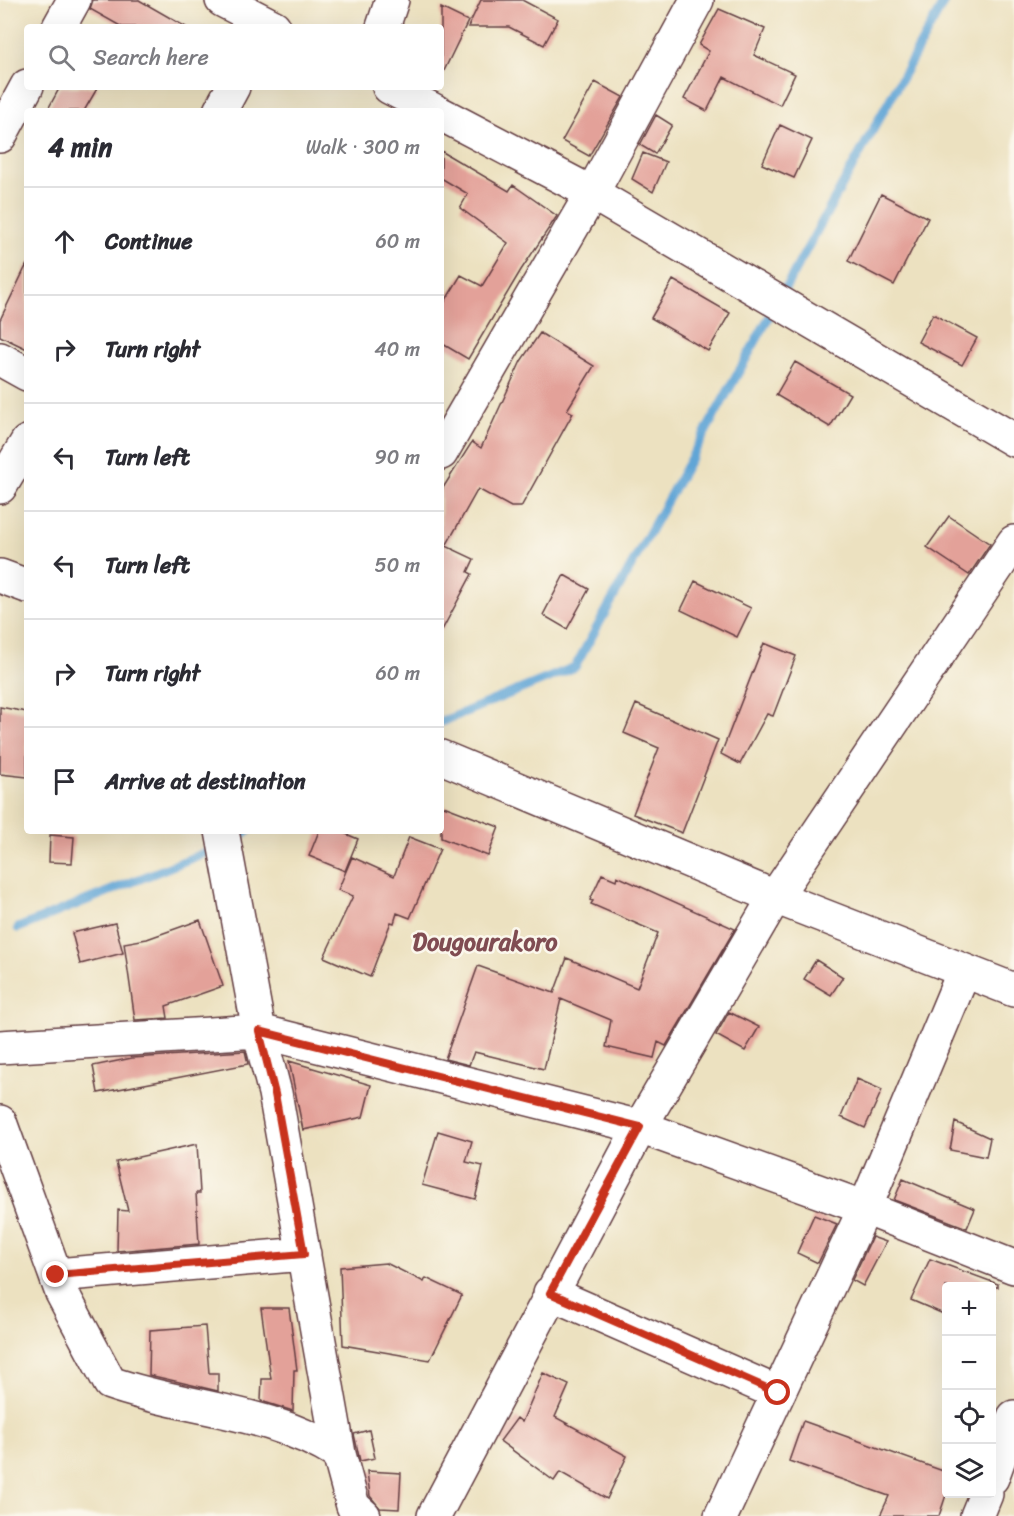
<!DOCTYPE html>
<meta charset="utf-8">
<style>
:root{--surface:#fff;--page:#f2f2f3;--text:#2b2b33;--muted:#7c7c81;--line:#e1e1e2}
body{margin:0;font-family:Sriracha,sans-serif;background:var(--page);color:var(--text)}
.controls{position:absolute;right:18px;bottom:18px;display:grid;overflow:hidden;border-radius:6px;box-shadow:0 6px 24px #0002}
.controls button{width:54px;height:54px;display:grid;place-items:center;padding:0;border:0;border-bottom:2px solid var(--line);background:var(--surface);color:var(--text);font:30px sans-serif}
.stop{position:absolute;width:18px;height:18px;margin:-14px;border:4px solid #c8321e;border-radius:50%;background:#fff}
.stop.end{background:#c8321e;border-color:#fff;box-shadow:0 2px 6px #0008}
.list{margin:0;padding:0;list-style:none}
h2{display:flex;justify-content:space-between;align-items:center;height:78px;margin:0;padding:0 24px;font-size:26px}
h2 small{font-size:20px;font-weight:400;color:var(--muted)}
.list li{display:grid;grid-template-columns:39px 1fr auto;gap:18px;align-items:center;box-sizing:border-box;height:108px;padding:0 24px;border-top:2px solid var(--line)}
.list b{display:block;font-size:22px;white-space:nowrap}
.list em{font-size:20px;font-style:normal;color:var(--muted)}
.icon{flex:none;width:33px;height:33px;fill:none;stroke:currentColor;stroke-width:2;stroke-linecap:round;stroke-linejoin:round}
.map{position:relative;flex:none;width:1014px;height:1516px;overflow:hidden}
.search{position:absolute;background:var(--surface);box-shadow:0 6px 24px #0002;left:24px;top:24px;width:420px;height:66px;display:flex;align-items:center;gap:15px;box-sizing:border-box;padding:0 21px;border-radius:6px;color:var(--muted);font-size:22px}
.panel{position:absolute;background:var(--surface);box-shadow:0 6px 24px #0002;left:24px;top:108px;width:420px;height:726px;border-radius:6px}
.map>svg:first-child{display:block}
.lines{fill:none;stroke-linecap:round;stroke-linejoin:round}
.stream{stroke:#61a5d6;stroke-width:9}
.building{fill:#e3a199}
.street-casing{stroke:#623c41;stroke-width:36}
.secondary-casing{stroke:#623c41;stroke-width:36}
.street{stroke:#fff;stroke-width:33}
.secondary{stroke:#fff;stroke-width:33}
.route{stroke:#c8321e;stroke-width:8}
.labels{text-anchor:middle;dominant-baseline:central;stroke-width:5;stroke-linejoin:round;paint-order:stroke}
.district-label{font-size:24px;font-weight:bold;fill:#804c52;stroke:#fbf7ec}
</style>
<div class="map">
<svg width="1014" height="1516" viewBox="0 0 1014 1516">
<rect width="100%" height="100%" fill="#fbf7ec"/>
<filter id="ink" filterUnits="userSpaceOnUse"><feTurbulence type="fractalNoise" baseFrequency=".0167" numOctaves="2"/><feDisplacementMap in="SourceGraphic" scale="12" xChannelSelector="R" yChannelSelector="G"/><feConvolveMatrix kernelMatrix="1 2 1 2 8 2 1 2 1" color-interpolation-filters="sRGB"/></filter>
<filter id="wash" filterUnits="userSpaceOnUse"><feTurbulence type="fractalNoise" baseFrequency=".008" numOctaves="4" result="noise"/><feDisplacementMap in="SourceGraphic" scale="24" xChannelSelector="R" yChannelSelector="G"/><feGaussianBlur stdDeviation="1.35" result="paint"/><feColorMatrix in="noise" values="0 0 0 0 0 0 0 0 0 0 0 0 0 0 0 0 0 1.4 0 .05"/><feComposite in="paint" operator="in"/></filter>
<g filter="url(#wash)">
<rect width="100%" height="100%" fill="#ece1c0"/>
<g class="lines">
<path class="stream" d="M 441,722 L 575,667 L 945,0
M 231,841 L 248,831
M 18,928 L 219,847"/>
</g>
<g id="blocks">
<path class="building" d="M 93,0 L 139,0 L 186,27 L 122,27 L 90,9 Z
M 481,0 L 522,0 L 558,19 L 544,45 L 509,27 L 468,27 Z
M 441,8 L 468,21 L 441,77 Z
M 719,9 L 765,29 L 754,55 L 795,74 L 780,105 L 724,77 L 707,111 L 684,99 L 709,51 L 699,45 Z
M 595,82 L 623,97 L 589,156 L 562,141 Z
M 60,87 L 98,87 L 84,111 L 47,111 Z
M 656,115 L 672,125 L 655,154 L 640,145 Z
M 780,125 L 812,140 L 794,178 L 762,164 Z
M 441,151 L 509,191 L 513,185 L 557,216 L 521,270 L 468,359 L 441,343 L 441,308 L 461,275 L 482,286 L 508,243 L 460,208 L 468,194 L 441,178 Z
M 643,153 L 666,162 L 653,192 L 632,179 Z
M 881,194 L 928,218 L 894,285 L 848,261 Z
M 27,264 L 27,349 L 0,336 L 0,320 Z
M 673,280 L 730,313 L 708,351 L 651,318 Z
M 933,314 L 977,338 L 962,365 L 918,342 Z
M 540,333 L 594,366 L 567,410 L 573,413 L 521,507 L 511,507 L 478,489 L 446,546 L 474,559 L 468,572 L 472,574 L 441,632 L 441,491 L 472,442 L 481,448 L 521,361 Z
M 795,362 L 850,394 L 830,427 L 776,395 Z
M 949,516 L 990,544 L 969,575 L 927,547 Z
M 564,575 L 589,589 L 567,629 L 543,615 Z
M 695,581 L 751,608 L 737,637 L 681,610 Z
M 764,643 L 796,656 L 773,716 L 767,714 L 740,764 L 721,754 Z
M 636,704 L 718,740 L 682,833 L 633,814 L 659,748 L 624,733 Z
M 0,707 L 27,712 L 27,777 L 0,774 Z
M 441,805 L 499,827 L 488,856 L 441,838 Z
M 319,831 L 339,831 L 358,839 L 345,871 L 309,856 Z
M 50,835 L 74,837 L 72,863 L 49,862 Z
M 409,837 L 440,849 L 410,918 L 397,913 L 394,923 L 391,922 L 370,977 L 324,957 L 353,896 L 338,890 L 352,857 L 394,876 Z
M 602,874 L 616,880 L 617,876 L 735,929 L 666,1046 L 658,1042 L 654,1058 L 606,1047 L 611,1020 L 561,999 L 544,1069 L 474,1052 L 469,1065 L 445,1059 L 478,966 L 554,993 L 567,958 L 637,988 L 658,933 L 591,904 L 593,901 L 590,900 Z
M 200,920 L 223,986 L 166,1006 L 168,1018 L 135,1020 L 124,943 L 147,939 Z
M 115,923 L 123,953 L 80,964 L 72,933 Z
M 816,960 L 843,977 L 831,995 L 804,979 Z
M 729,1012 L 759,1027 L 745,1051 L 716,1035 Z
M 245,1051 L 248,1064 L 98,1093 L 93,1066 L 132,1058 Z
M 289,1061 L 371,1085 L 363,1117 L 303,1130 Z
M 857,1079 L 882,1090 L 865,1128 L 841,1117 Z
M 955,1122 L 990,1138 L 986,1157 L 950,1150 Z
M 438,1131 L 472,1141 L 466,1162 L 483,1166 L 475,1199 L 422,1185 Z
M 197,1144 L 200,1193 L 196,1193 L 199,1244 L 117,1251 L 118,1210 L 128,1211 L 116,1162 Z
M 903,1179 L 975,1209 L 967,1228 L 894,1200 Z
M 814,1215 L 837,1224 L 818,1263 L 797,1253 Z
M 872,1237 L 886,1242 L 863,1286 L 852,1280 Z
M 930,1259 L 998,1284 L 998,1287 L 946,1287 L 946,1315 L 911,1300 Z
M 386,1263 L 424,1282 L 426,1278 L 462,1295 L 430,1360 L 343,1345 L 340,1267 Z
M 261,1308 L 289,1308 L 297,1370 L 294,1370 L 293,1411 L 261,1401 L 262,1379 L 271,1379 Z
M 205,1326 L 209,1373 L 218,1373 L 218,1391 L 149,1375 L 150,1330 Z
M 543,1373 L 569,1385 L 555,1417 L 627,1456 L 607,1499 L 560,1472 L 554,1481 L 500,1441 L 517,1418 L 522,1422 Z
M 803,1421 L 946,1472 L 946,1495 L 939,1516 L 880,1516 L 889,1496 L 789,1461 Z
M 369,1430 L 375,1458 L 360,1461 L 354,1434 Z
M 367,1471 L 401,1473 L 399,1509 L 380,1508 L 370,1496 Z"/>
</g>
</g>
<g filter="url(#ink)">
<use href="#blocks" fill-opacity="0" stroke="#623c41" stroke-width="1.5"/>
<g class="lines">
<defs>
<path id="street" d="M 222,0 L 274,27
M 59,27 L 74,0
M 383,27 L 392,0
M 389,87 L 435,111
M 220,111 L 233,87
M 441,114 L 592,193 L 1014,440
M 0,136 L 27,86
M 0,359 L 27,374
M 441,453 L 592,193 L 697,0
M 0,487 L 27,442
M 222,831 L 259,1031 L 275,1093 L 339,1454 L 353,1506 L 364,1516
M 0,1047 L 259,1031 L 640,1127 L 865,1208 L 1014,1267
M 0,1122 L 62,1293 L 110,1383 C 187,1410 268,1409 339,1454
M 56,1275 L 304,1254
M 550,1293 L 778,1393
M 992,1478 L 1014,1417
M 434,1516 L 640,1127 L 775,897 L 1014,542
M 721,1516 L 865,1208 L 964,971
M 977,1516 L 986,1494"/>
<path id="secondary" d="M 0,576 L 27,586
M 441,757 L 775,897 L 1014,990"/>
</defs>
<use href="#street" class="street-casing"/>
<use href="#secondary" class="secondary-casing"/>
<use href="#street" class="street"/>
<use href="#secondary" class="secondary"/>
</g>
</g>
<g class="lines" filter="url(#ink)">
<path class="route" d="M 56,1275 L 304,1254 L 275,1094 L 259,1031 L 640,1127 L 550,1293 L 778,1393"/>
</g>
<g class="labels">
<g class="district-label">
<text x="485" y="942">Dougourakoro</text>
</g>
</g>
</svg>
<div class="controls">
<button>+</button>
<button>−</button>
<button><svg class="icon" aria-label="locate" viewBox="0 0 24 24"><circle cx="12" cy="12" r="6"/><path d="M12 2v4M12 18v4M2 12h4M18 12h4"/></svg></button>
<button><svg class="icon" aria-label="layers" viewBox="0 0 24 24"><path d="M12 4l9 5-9 5-9-5zM3 14l9 5 9-5"/></svg></button>
</div>
<div class="stop" style="left:778px;top:1393px"></div>
<div class="stop end" style="left:56px;top:1275px"></div>
<div class="search"><svg class="icon" aria-label="search" viewBox="0 0 24 24"><circle cx="10" cy="10" r="6"/><path d="M15 15l6 6"/></svg>Search here</div>
<section class="panel">
<h2>4 min<small>Walk · 300 m</small></h2>
<ul class="list">
<li><svg class="icon" aria-label="ahead" viewBox="0 0 24 24"><path d="M12 20V5M6 11l6-6 6 6"/></svg><div><b>Continue</b></div><em>60 m</em></li>
<li><svg class="icon" aria-label="right" viewBox="0 0 24 24"><path d="M7 20v-9h11M14 6l5 5-5 5"/></svg><div><b>Turn right</b></div><em>40 m</em></li>
<li><svg class="icon" aria-label="left" viewBox="0 0 24 24"><path d="M17 20v-9H6M10 6l-5 5 5 5"/></svg><div><b>Turn left</b></div><em>90 m</em></li>
<li><svg class="icon" aria-label="left" viewBox="0 0 24 24"><path d="M17 20v-9H6M10 6l-5 5 5 5"/></svg><div><b>Turn left</b></div><em>50 m</em></li>
<li><svg class="icon" aria-label="right" viewBox="0 0 24 24"><path d="M7 20v-9h11M14 6l5 5-5 5"/></svg><div><b>Turn right</b></div><em>60 m</em></li>
<li><svg class="icon" aria-label="arrive" viewBox="0 0 24 24"><path d="M6 21V4h12l-3 4 3 4H6"/></svg><div><b>Arrive at destination</b></div></li>
</ul>
</section>
</div>
